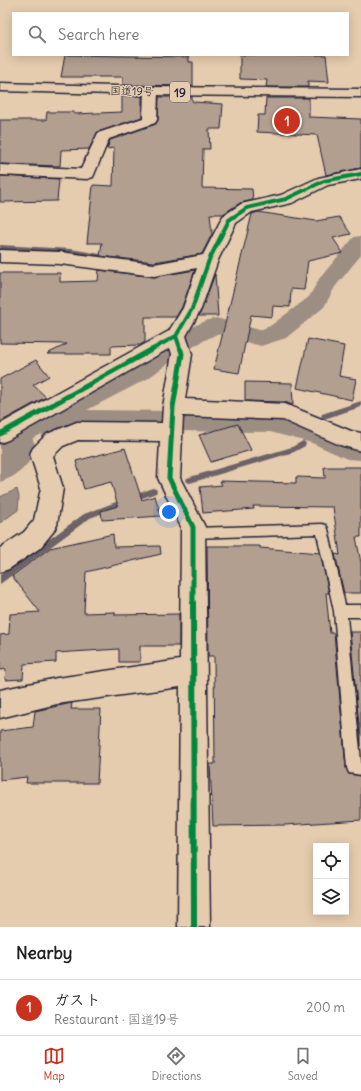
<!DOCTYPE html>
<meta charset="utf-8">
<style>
:root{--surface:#fff;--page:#f2f2f2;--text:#222;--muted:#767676;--line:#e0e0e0;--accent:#c8321e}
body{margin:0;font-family:Delius,"Klee One",sans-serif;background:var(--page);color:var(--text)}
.controls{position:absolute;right:12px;bottom:12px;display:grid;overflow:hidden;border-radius:0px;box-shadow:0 2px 10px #0003}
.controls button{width:36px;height:36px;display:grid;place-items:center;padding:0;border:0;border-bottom:1px solid var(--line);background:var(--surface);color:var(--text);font:20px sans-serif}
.you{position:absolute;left:169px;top:512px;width:14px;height:14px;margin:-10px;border:3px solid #fff;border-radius:50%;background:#1a73e8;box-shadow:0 0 0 6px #1a73e833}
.badge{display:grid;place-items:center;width:26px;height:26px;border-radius:50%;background:var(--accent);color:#fff;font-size:13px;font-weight:700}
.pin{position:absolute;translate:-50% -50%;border:2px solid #fff;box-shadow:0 1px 4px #0006}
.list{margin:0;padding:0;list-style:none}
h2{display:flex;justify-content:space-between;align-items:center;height:52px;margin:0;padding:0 16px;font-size:17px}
h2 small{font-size:13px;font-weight:400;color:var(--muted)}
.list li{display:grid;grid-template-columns:26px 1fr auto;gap:12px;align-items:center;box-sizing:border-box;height:56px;padding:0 16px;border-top:1px solid var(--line)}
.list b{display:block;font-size:15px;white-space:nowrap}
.list p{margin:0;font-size:13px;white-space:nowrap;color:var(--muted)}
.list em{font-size:13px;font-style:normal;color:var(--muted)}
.icon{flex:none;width:22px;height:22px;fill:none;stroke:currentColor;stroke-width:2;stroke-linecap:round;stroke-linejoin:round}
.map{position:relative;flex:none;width:361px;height:927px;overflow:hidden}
.search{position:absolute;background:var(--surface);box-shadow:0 2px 10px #0003;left:12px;right:12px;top:12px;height:44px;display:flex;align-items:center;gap:10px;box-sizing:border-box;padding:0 14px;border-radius:0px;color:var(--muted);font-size:15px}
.sheet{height:108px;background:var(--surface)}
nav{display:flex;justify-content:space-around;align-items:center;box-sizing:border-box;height:56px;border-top:1px solid var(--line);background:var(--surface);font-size:11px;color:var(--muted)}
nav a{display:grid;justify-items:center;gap:2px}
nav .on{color:var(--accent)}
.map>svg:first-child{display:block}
.water{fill:#9d8e84;stroke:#6c6367}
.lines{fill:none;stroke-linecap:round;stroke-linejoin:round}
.stream{fill:#6c6367;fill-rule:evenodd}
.canal{fill:#9d8e84;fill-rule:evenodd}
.river{fill:#9d8e84;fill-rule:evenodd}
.building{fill:#b39f90;stroke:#22223b}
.service-casing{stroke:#22223b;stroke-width:3}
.minor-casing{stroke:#22223b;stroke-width:3}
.trunk-casing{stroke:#22223b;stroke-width:3}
.service{fill:#e6ccae;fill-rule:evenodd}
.minor{fill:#e6ccae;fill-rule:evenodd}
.trunk{fill:#e6ccae;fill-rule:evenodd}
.cycleway-far2-casing{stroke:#e6ccae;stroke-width:6}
.cycleway-far1-casing{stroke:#e6ccae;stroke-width:8}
.cycleway-casing{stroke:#e6ccae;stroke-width:9}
.cycleway-far2{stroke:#00873e;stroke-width:4}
.cycleway-far1{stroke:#00873e;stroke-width:5}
.cycleway{stroke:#00873e;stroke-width:6}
.labels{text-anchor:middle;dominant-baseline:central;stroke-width:3;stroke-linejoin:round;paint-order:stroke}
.far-street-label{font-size:11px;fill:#22223b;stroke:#e6ccae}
.shield{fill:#e6ccae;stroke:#5d555e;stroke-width:1}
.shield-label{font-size:12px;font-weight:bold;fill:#22223b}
</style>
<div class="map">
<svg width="361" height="927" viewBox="0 0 361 927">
<rect width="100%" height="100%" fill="#e6ccae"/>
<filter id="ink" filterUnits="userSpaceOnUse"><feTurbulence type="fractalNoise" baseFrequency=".025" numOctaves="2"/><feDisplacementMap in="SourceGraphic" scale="8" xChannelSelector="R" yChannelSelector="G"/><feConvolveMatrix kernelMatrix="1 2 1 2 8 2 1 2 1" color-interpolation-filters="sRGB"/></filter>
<g filter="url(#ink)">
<path class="water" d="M 17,489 L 19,497 L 18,510 L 0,523 L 0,497 Z"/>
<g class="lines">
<path class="stream" d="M 0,245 L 71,249 L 112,256 L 115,258 L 112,260 L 71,253 L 0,249 Z
M 200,254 L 203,256 L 202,257 L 173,263 L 170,261 L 173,259 Z
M 361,401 L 361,407 L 324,419 L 321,416 L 322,414 Z
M 303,441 L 305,442 L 306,444 L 305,446 L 294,452 L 190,483 L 187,482 L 186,480 L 187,478 L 190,477 L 292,447 Z
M 153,488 L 156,489 L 157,491 L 156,493 L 90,518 L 0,584 L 0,575 L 84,514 Z"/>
<path class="canal" d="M 361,236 L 361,255 L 335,287 L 324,307 L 286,338 L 261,346 L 217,334 L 205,340 L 181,354 L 147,379 L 87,410 L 270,412 L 318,425 L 350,439 L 361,440 L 361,460 L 347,459 L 312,443 L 270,432 L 74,430 L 52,440 L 43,437 L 42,434 L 0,454 L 0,432 L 131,367 L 165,342 L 189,328 L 208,320 L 216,318 L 260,330 L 270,326 L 309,297 L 319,279 L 354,237 Z"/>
<path class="river" d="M 16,431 L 31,436 L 37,448 C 27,467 20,475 0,482 L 0,437 Z"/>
</g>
<path class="building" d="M 65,55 L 189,57 L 189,62 L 193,62 L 193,86 L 123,85 L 123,77 L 61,77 Z
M 240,55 L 326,55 L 329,82 L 308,81 L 308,87 L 266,87 L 267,80 L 240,79 Z
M 122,96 L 142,96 L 142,117 L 98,132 L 89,149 L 61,150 L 60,166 L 0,164 L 0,120 L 46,120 L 47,112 L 74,112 L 74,114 L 122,112 Z
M 159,97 L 192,97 L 192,101 L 194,102 L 223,104 L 221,129 L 209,129 L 210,149 L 203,149 L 202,188 L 252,189 L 253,200 L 240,203 L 223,214 L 210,214 L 212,234 L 202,254 L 154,262 L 100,256 L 102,243 L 87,243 L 93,185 L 113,186 L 114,148 L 107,149 L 110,140 L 156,124 L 158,120 Z
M 266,98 L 309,98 L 309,117 L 361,119 L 361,168 L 326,175 L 317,135 L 257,132 L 258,115 L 265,115 Z
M 0,176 L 59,179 L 57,201 L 0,202 Z
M 258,212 L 316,221 L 339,217 L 351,234 L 333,238 L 343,253 L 308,261 L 304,290 L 291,289 L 290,307 L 273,306 L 272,317 L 251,315 L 239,373 L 214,369 L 252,214 Z
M 99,270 L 154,277 L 195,270 L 182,307 L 176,317 L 145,317 L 145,342 L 140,345 L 111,346 L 111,354 L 47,354 L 67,344 L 0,343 L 0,273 L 60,273 L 60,282 L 98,281 Z
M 215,274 L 218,316 L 199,316 L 202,309 Z
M 308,339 L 344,346 L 339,376 L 356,379 L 352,400 L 297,388 Z
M 36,360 L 49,376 L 33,385 L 46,397 L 0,422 L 0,379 Z
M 245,382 L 292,383 L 293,405 L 285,402 L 245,401 Z
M 238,424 L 251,450 L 211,462 L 199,435 Z
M 125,448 L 142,500 L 155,496 L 161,516 L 102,520 L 101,511 L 118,506 L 111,482 L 84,489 L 76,461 Z
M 324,467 L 361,467 L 361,537 L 356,537 L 361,563 L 361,593 L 344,593 L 335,554 L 340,555 L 333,507 L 253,506 L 254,509 L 203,513 L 200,487 L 222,485 L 220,481 L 296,483 L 296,477 L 325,478 Z
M 113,534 L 114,547 L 160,546 L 161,554 L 86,572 L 84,613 L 115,612 L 115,615 L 179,614 L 179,646 L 140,646 L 140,662 L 119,662 L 119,649 L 56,653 L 56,662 L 24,664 L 23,679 L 5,680 L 6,669 L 0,670 L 0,635 L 9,634 L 10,614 L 40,612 L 12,576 L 50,548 Z
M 207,546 L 260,546 L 260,548 L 320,553 L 329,593 L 326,593 L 330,633 L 334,633 L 346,768 L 349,774 L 361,776 L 361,820 L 285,825 L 213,826 L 210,764 L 215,764 L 214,656 L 208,656 Z
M 350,632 L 361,632 L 361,746 Z
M 72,703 L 71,709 L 101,709 L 97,783 L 26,783 L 27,777 L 0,780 L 0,731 L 33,727 L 35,711 Z"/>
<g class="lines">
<defs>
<path id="service" d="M 322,524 L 326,525 L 328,529 L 345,605 L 361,605 L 361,617 L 347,617 L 361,761 L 361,775 L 349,773 L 347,768 L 334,611 L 317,534 L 193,538 L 189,537 L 187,533 L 189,529 L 193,528 Z"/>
<path id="minor" d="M 151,87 L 156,88 L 158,91 L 157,120 L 155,123 L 109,139 L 93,177 L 87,179 L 0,175 L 0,165 L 81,169 L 98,133 L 143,118 L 144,91 L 146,88 Z
M 361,169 L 361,179 L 328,185 L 292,203 L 252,212 L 236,223 L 218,260 L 201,309 L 186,336 L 192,354 L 185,399 L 285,404 L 351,431 L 361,433 L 361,451 L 340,445 L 283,420 L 183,416 L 180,478 L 205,527 L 210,927 L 178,927 L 180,687 L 57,704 L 0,718 L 0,690 L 57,678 L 180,660 L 181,527 L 158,478 L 160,441 L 78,440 L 63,446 L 53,456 L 63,488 L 57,525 L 53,532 L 40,548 L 9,569 L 0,572 L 0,548 L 24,532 L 34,520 L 41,488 L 30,454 L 33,448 L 47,434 L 77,422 L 162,423 L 163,407 L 172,354 L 170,348 L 8,440 L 0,443 L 0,424 L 169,331 L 183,308 L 197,268 L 154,276 L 60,264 L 0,262 L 0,250 L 60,252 L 154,264 L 203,255 L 223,216 L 241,204 L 281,195 L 318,178 Z"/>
<path id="trunk" d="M 0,83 L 151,87 L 361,89 L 361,97 L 151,95 L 0,91 Z"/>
</defs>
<use href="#service" class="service-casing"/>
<use href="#minor" class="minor-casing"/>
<use href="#trunk" class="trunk-casing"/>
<use href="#service" class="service"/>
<use href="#minor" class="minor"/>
<use href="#trunk" class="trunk"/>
<defs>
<path id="cycleway-far2" d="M 176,336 L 181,351
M 149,351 L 176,336 L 192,309 L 209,260 L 229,220 L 247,208 L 286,199 L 324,181 L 361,174"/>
<path id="cycleway-far1" d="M 181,350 L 182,354 L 173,407 L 169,478 L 193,527 L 193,604
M 0,434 L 151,350"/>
<path id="cycleway" d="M 193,603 L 194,927"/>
</defs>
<use href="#cycleway-far2" class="cycleway-far2-casing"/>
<use href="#cycleway-far1" class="cycleway-far1-casing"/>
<use href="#cycleway" class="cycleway-casing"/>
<use href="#cycleway-far2" class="cycleway-far2"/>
<use href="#cycleway-far1" class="cycleway-far1"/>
<use href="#cycleway" class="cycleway"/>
</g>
</g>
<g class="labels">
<g class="far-street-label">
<text transform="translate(132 91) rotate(1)">国道19号</text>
</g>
<rect class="shield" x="170" y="82" width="20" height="20" rx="3"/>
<g class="shield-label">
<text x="180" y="92">19</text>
</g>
</g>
</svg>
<div class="controls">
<button><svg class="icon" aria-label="locate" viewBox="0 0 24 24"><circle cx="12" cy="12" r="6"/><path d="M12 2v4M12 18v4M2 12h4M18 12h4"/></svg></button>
<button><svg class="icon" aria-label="layers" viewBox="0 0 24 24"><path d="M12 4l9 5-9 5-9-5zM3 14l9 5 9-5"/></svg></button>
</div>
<div class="you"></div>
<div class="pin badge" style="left:287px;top:121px">1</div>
<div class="search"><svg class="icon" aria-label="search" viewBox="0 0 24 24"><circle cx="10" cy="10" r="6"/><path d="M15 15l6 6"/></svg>Search here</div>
</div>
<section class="sheet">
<h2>Nearby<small></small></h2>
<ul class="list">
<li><span class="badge">1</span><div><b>ガスト</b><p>Restaurant · 国道19号</p></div><em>200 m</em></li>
</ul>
</section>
<nav>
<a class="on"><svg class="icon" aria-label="map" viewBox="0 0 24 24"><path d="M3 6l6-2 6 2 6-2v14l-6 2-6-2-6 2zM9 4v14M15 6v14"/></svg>Map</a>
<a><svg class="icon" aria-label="directions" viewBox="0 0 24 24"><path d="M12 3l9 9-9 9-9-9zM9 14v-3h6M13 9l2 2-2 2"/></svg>Directions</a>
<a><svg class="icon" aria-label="saved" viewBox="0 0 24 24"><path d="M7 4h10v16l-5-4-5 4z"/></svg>Saved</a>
</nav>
